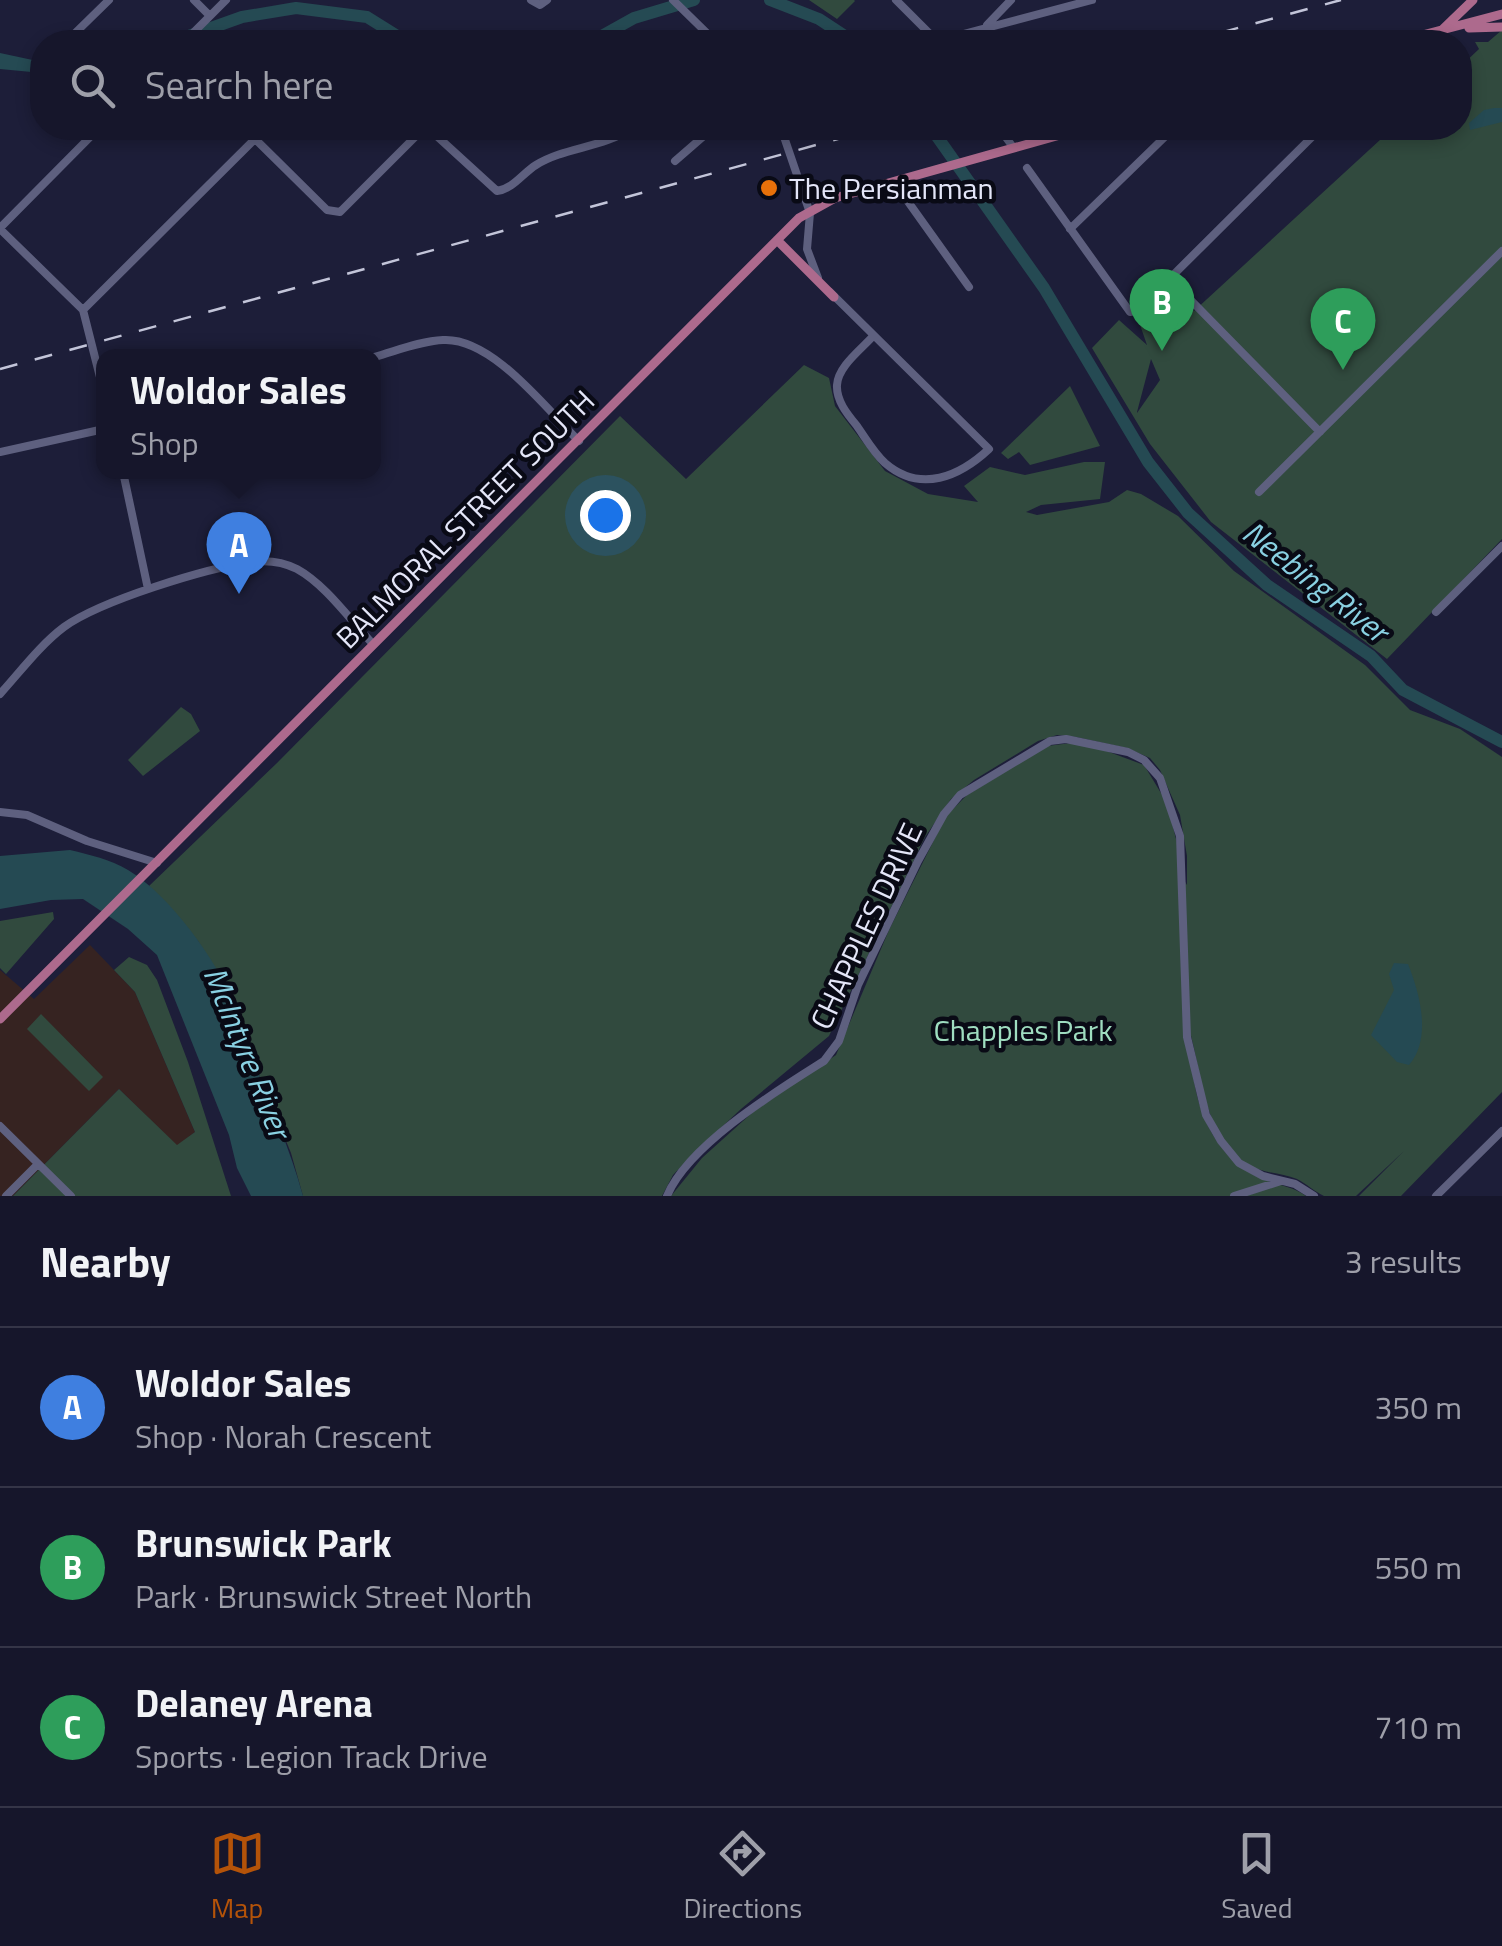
<!DOCTYPE html>
<meta charset="utf-8">
<style>
:root{--surface:#16162b;--page:#232337;--text:#f1f3f6;--muted:#9e9fa9;--line:#353547;--accent:#b45309}
body{margin:0;font-family:"Titillium Web",sans-serif;background:var(--page);color:var(--text)}
.you{position:absolute;left:605px;top:515px;width:35px;height:35px;margin:-25px;border:8px solid #fff;border-radius:50%;background:#1a73e8;box-shadow:0 0 0 15px #1a73e833}
.badge{display:grid;place-items:center;width:65px;height:65px;border-radius:50%;background:var(--accent);color:#fff;font-size:32px;font-weight:700}
.pin{position:absolute;translate:-50% -82px;filter:drop-shadow(0 2px 5px #0008)}
.pin::after{content:'';position:absolute;top:52px;width:35px;height:30px;background:inherit;clip-path:polygon(0 0,100% 0,50% 100%)}
.popup{position:absolute;left:96px;top:349px;width:285px;height:130px;box-sizing:border-box;display:grid;place-content:center;border-radius:20px;background:var(--surface);filter:drop-shadow(0 2px 8px #0005);font-size:32px;white-space:nowrap;color:var(--muted)}
.popup b{font-size:38px;color:var(--text)}
.popup::after{content:'';position:absolute;left:50%;top:100%;margin-left:-20px;border:20px solid transparent;border-top-color:var(--surface)}
.list{margin:0;padding:0;list-style:none}
h2{display:flex;justify-content:space-between;align-items:center;height:130px;margin:0;padding:0 40px;font-size:42px}
h2 small{font-size:32px;font-weight:400;color:var(--muted)}
.list li{display:grid;grid-template-columns:65px 1fr auto;gap:30px;align-items:center;box-sizing:border-box;height:160px;padding:0 40px;border-top:2px solid var(--line)}
.list b{display:block;font-size:38px;white-space:nowrap}
.list p{margin:0;font-size:32px;white-space:nowrap;color:var(--muted)}
.list em{font-size:32px;font-style:normal;color:var(--muted)}
.icon{flex:none;width:55px;height:55px;fill:none;stroke:currentColor;stroke-width:2;stroke-linecap:round;stroke-linejoin:round}
.map{position:relative;flex:none;width:1502px;height:1196px;overflow:hidden}
.search{position:absolute;background:var(--surface);box-shadow:0 5px 15px #0003;left:30px;right:30px;top:30px;height:110px;display:flex;align-items:center;gap:25px;box-sizing:border-box;padding:0 35px;border-radius:40px;color:var(--muted);font-size:38px}
.sheet{height:610px;background:var(--surface)}
nav{display:flex;justify-content:space-around;align-items:center;box-sizing:border-box;height:140px;border-top:2px solid var(--line);background:var(--surface);font-size:28px;color:var(--muted)}
nav a{display:grid;justify-items:center;gap:5px}
nav .on{color:var(--accent)}
.map>svg:first-child{display:block}
.commercial{fill:#362321}
.green{fill:#314a3e;fill-rule:evenodd}
.water{fill:#254a53}
.lines{fill:none;stroke-linecap:round;stroke-linejoin:round}
.river{stroke:#254a53;stroke-width:12}
.minor{stroke:#5e607f;stroke-width:8}
.major{stroke:#ad6a8d;stroke-width:9}
.rail{stroke:#c3c5d9;stroke-width:2.5;stroke-dasharray:18 18;stroke-linecap:butt}
.food-dot{fill:#e8710a;stroke:#090a15;stroke-width:4}
.labels{text-anchor:middle;dominant-baseline:central;stroke-width:9;stroke-linejoin:round;paint-order:stroke}
.poi-label{font-size:30px;fill:#e4e6f8;stroke:#090a15;text-anchor:start}
.street-label{font-size:30px;fill:#e4e6f8;stroke:#090a15}
.park-label{font-size:30px;fill:#9fddc0;stroke:#090a15}
.water-label{font-size:32px;font-style:italic;fill:#89d0e2;stroke:#090a15}
</style>
<div class="map">
<svg width="1502" height="1196" viewBox="0 0 1502 1196">
<rect width="100%" height="100%" fill="#1d1e39"/>
<path class="commercial" d="M 90,945 L 135,992 L 195,1132 L 177,1146 L 119,1089 L 13,1196 L 0,1196 L 0,970 L 34,999 Z"/>
<path class="green" d="M 809,0 L 854,0 L 855,1 L 837,19 Z
M 1502,30 L 1502,539 L 1387,659 L 1211,522 L 1150,444 L 1092,348 L 1119,320 L 1147,345 L 1139,322 L 1168,287 L 1172,287 L 1194,311 L 1393,128 L 1460,128 L 1460,67 L 1479,49 L 1475,42 L 1488,42 ZM 1151,359 L 1160,380 L 1137,413 L 1137,412 Z
M 804,365 L 829,378 L 835,406 L 885,471 L 928,494 L 978,502 L 964,486 L 990,467 L 1025,475 L 1084,462 L 1105,462 L 1100,499 L 1041,505 L 1026,512 L 1037,515 L 1109,502 L 1127,490 L 1141,494 L 1178,516 L 1234,571 L 1365,665 L 1410,710 L 1460,729 L 1502,757 L 1502,1092 L 1401,1196 L 1359,1196 L 1404,1151 L 1356,1196 C 1346,1196 1333,1196 1324,1196 C 1315,1192 1307,1184 1297,1179 C 1280,1172 1262,1174 1245,1163 C 1205,1136 1202,1077 1191,1036 C 1190,1091 1204,1148 1256,1176 C 1273,1185 1291,1185 1306,1196 L 671,1196 L 702,1158 L 753,1112 L 836,1055 L 889,930 L 946,816 L 967,795 L 1047,746 L 1071,743 L 1101,749 L 1144,765 L 1167,803 L 1177,843 L 1179,871 L 1187,885 L 1187,856 L 1180,815 L 1160,770 L 1150,758 L 1127,748 L 1076,737 L 1057,735 L 1038,741 L 974,780 L 951,799 L 925,837 L 829,1036 L 741,1109 L 693,1154 L 673,1175 L 662,1196 L 303,1196 L 291,1153 L 252,1058 L 236,1006 L 198,941 L 149,886 L 277,763 L 620,416 L 686,479 Z
M 1070,386 L 1100,446 L 1030,465 L 1019,452 L 1008,459 L 1001,453 Z
M 181,707 L 191,714 L 200,731 L 143,776 L 128,760 Z
M 53,912 L 54,919 L 6,974 L 0,968 L 0,921 Z
M 129,957 L 147,965 L 157,980 L 188,1062 L 231,1196 L 13,1196 L 119,1089 L 177,1145 L 195,1132 L 135,992 L 114,970 Z
M 41,1014 L 103,1077 L 89,1091 L 27,1029 Z"/>
<path class="water" d="M 0,53 L 42,62 L 42,73 L 0,69 Z
M 1494,108 L 1502,108 L 1502,122 L 1470,130 L 1469,123 L 1484,110 Z
M 70,850 C 90,855 110,859 128,870 C 171,896 217,961 236,1007 C 243,1024 246,1042 253,1059 C 270,1105 290,1148 303,1196 L 251,1196 L 237,1168 L 229,1135 L 157,955 L 128,929 L 83,899 L 51,900 L 0,909 L 0,856 Z
M 1394,963 L 1408,964 C 1420,994 1432,1038 1409,1065 L 1397,1062 L 1371,1035 L 1394,990 L 1389,974 Z"/>
<g class="lines">
<path class="river" d="M 770,0 L 819,19 L 854,42
M 172,42 L 242,17 L 296,8 L 367,17 L 407,42
M 591,42 L 634,18 L 694,0
M 931,128 L 1044,288 L 1148,462 L 1188,513 L 1267,585 L 1371,656 L 1403,690 L 1502,742"/>
<path class="minor" d="M 194,0 L 210,16
M 531,0 L 540,5 L 547,0
M 673,0 L 716,42
M 896,0 L 938,42
M 987,25 L 1011,0
M 937,41 L 1092,0
M 66,42 L 109,0
M 184,42 L 226,0
M 244,128 L 327,210 L 340,212 L 424,128
M 428,128 L 497,191 C 513,189 523,173 536,165 C 565,147 603,148 632,128
M 781,128 L 810,213 L 807,249 L 818,278
M 999,128 L 1013,147
M 675,161 L 713,128
M 1027,168 L 1130,312 L 1137,311 L 1321,128
M 894,182 L 969,287
M 0,228 L 99,128
M 0,229 L 83,310 L 104,393
M 1070,229 L 1174,128
M 1169,278 L 1320,432
M 830,292 L 989,449 C 960,476 921,494 885,463 C 874,453 866,439 857,426 C 848,415 836,401 837,385 C 838,366 862,349 873,336
M 83,310 L 266,128
M 374,357 C 396,351 420,341 443,340 C 492,337 546,409 579,441
M 0,452 L 104,429
M 123,472 L 148,589
M 1259,492 L 1502,251
M 1436,612 L 1502,546
M 0,694 C 20,672 40,645 64,627 C 100,601 206,568 252,562 C 267,560 283,562 297,569 C 326,585 350,620 373,644
M 0,812 L 27,815 L 87,841 L 157,863
M 0,1126 L 71,1196
M 6,1196 L 38,1164
M 667,1196 C 688,1145 778,1090 824,1061 L 839,1041 L 858,985 L 918,861 L 944,814 L 960,795 L 1050,741 L 1066,739 L 1128,752 L 1144,760 L 1160,778 L 1180,836 L 1187,1037 L 1206,1115 L 1221,1141 L 1239,1163 L 1263,1176 L 1295,1184 L 1314,1196
M 1234,1196 L 1278,1182
M 1436,1196 L 1502,1131"/>
<path class="major" d="M 1469,28 L 1502,27
M 1443,29 L 1473,0
M 1396,42 L 1502,14
M 777,240 L 834,297
M 0,1019 L 799,218 L 835,198 L 1085,128"/>
<path class="rail" d="M 1186,42 L 1341,0
M 0,369 L 878,128"/>
</g>
<circle class="food-dot" cx="769" cy="188" r="10"/>
<g class="labels">
<g class="poi-label">
<text x="789" y="188">The Persianman</text>
</g>
<g class="street-label">
<text transform="translate(465 519) rotate(-45)">BALMORAL STREET SOUTH</text>
<text transform="translate(866 926) rotate(-65)">CHAPPLES DRIVE</text>
</g>
<g class="park-label">
<text x="1023" y="1030">Chapples Park</text>
</g>
<g class="water-label">
<text transform="translate(1316 581) rotate(38)">Neebing River</text>
<text transform="translate(248 1052) rotate(68)">McIntyre River</text>
</g>
</g>
</svg>
<div class="you"></div>
<div class="pin badge" style="left:239px;top:594px;background:#3f7fe0">A</div>
<div class="popup"><b>Woldor Sales</b>Shop</div>
<div class="pin badge" style="left:1162px;top:351px;background:#2e9e5b">B</div>
<div class="pin badge" style="left:1343px;top:370px;background:#2e9e5b">C</div>
<div class="search"><svg class="icon" aria-label="search" viewBox="0 0 24 24"><circle cx="10" cy="10" r="6"/><path d="M15 15l6 6"/></svg>Search here</div>
</div>
<section class="sheet">
<h2>Nearby<small>3 results</small></h2>
<ul class="list">
<li><span class="badge" style="background:#3f7fe0">A</span><div><b>Woldor Sales</b><p>Shop · Norah Crescent</p></div><em>350 m</em></li>
<li><span class="badge" style="background:#2e9e5b">B</span><div><b>Brunswick Park</b><p>Park · Brunswick Street North</p></div><em>550 m</em></li>
<li><span class="badge" style="background:#2e9e5b">C</span><div><b>Delaney Arena</b><p>Sports · Legion Track Drive</p></div><em>710 m</em></li>
</ul>
</section>
<nav>
<a class="on"><svg class="icon" aria-label="map" viewBox="0 0 24 24"><path d="M3 6l6-2 6 2 6-2v14l-6 2-6-2-6 2zM9 4v14M15 6v14"/></svg>Map</a>
<a><svg class="icon" aria-label="directions" viewBox="0 0 24 24"><path d="M12 3l9 9-9 9-9-9zM9 14v-3h6M13 9l2 2-2 2"/></svg>Directions</a>
<a><svg class="icon" aria-label="saved" viewBox="0 0 24 24"><path d="M7 4h10v16l-5-4-5 4z"/></svg>Saved</a>
</nav>
